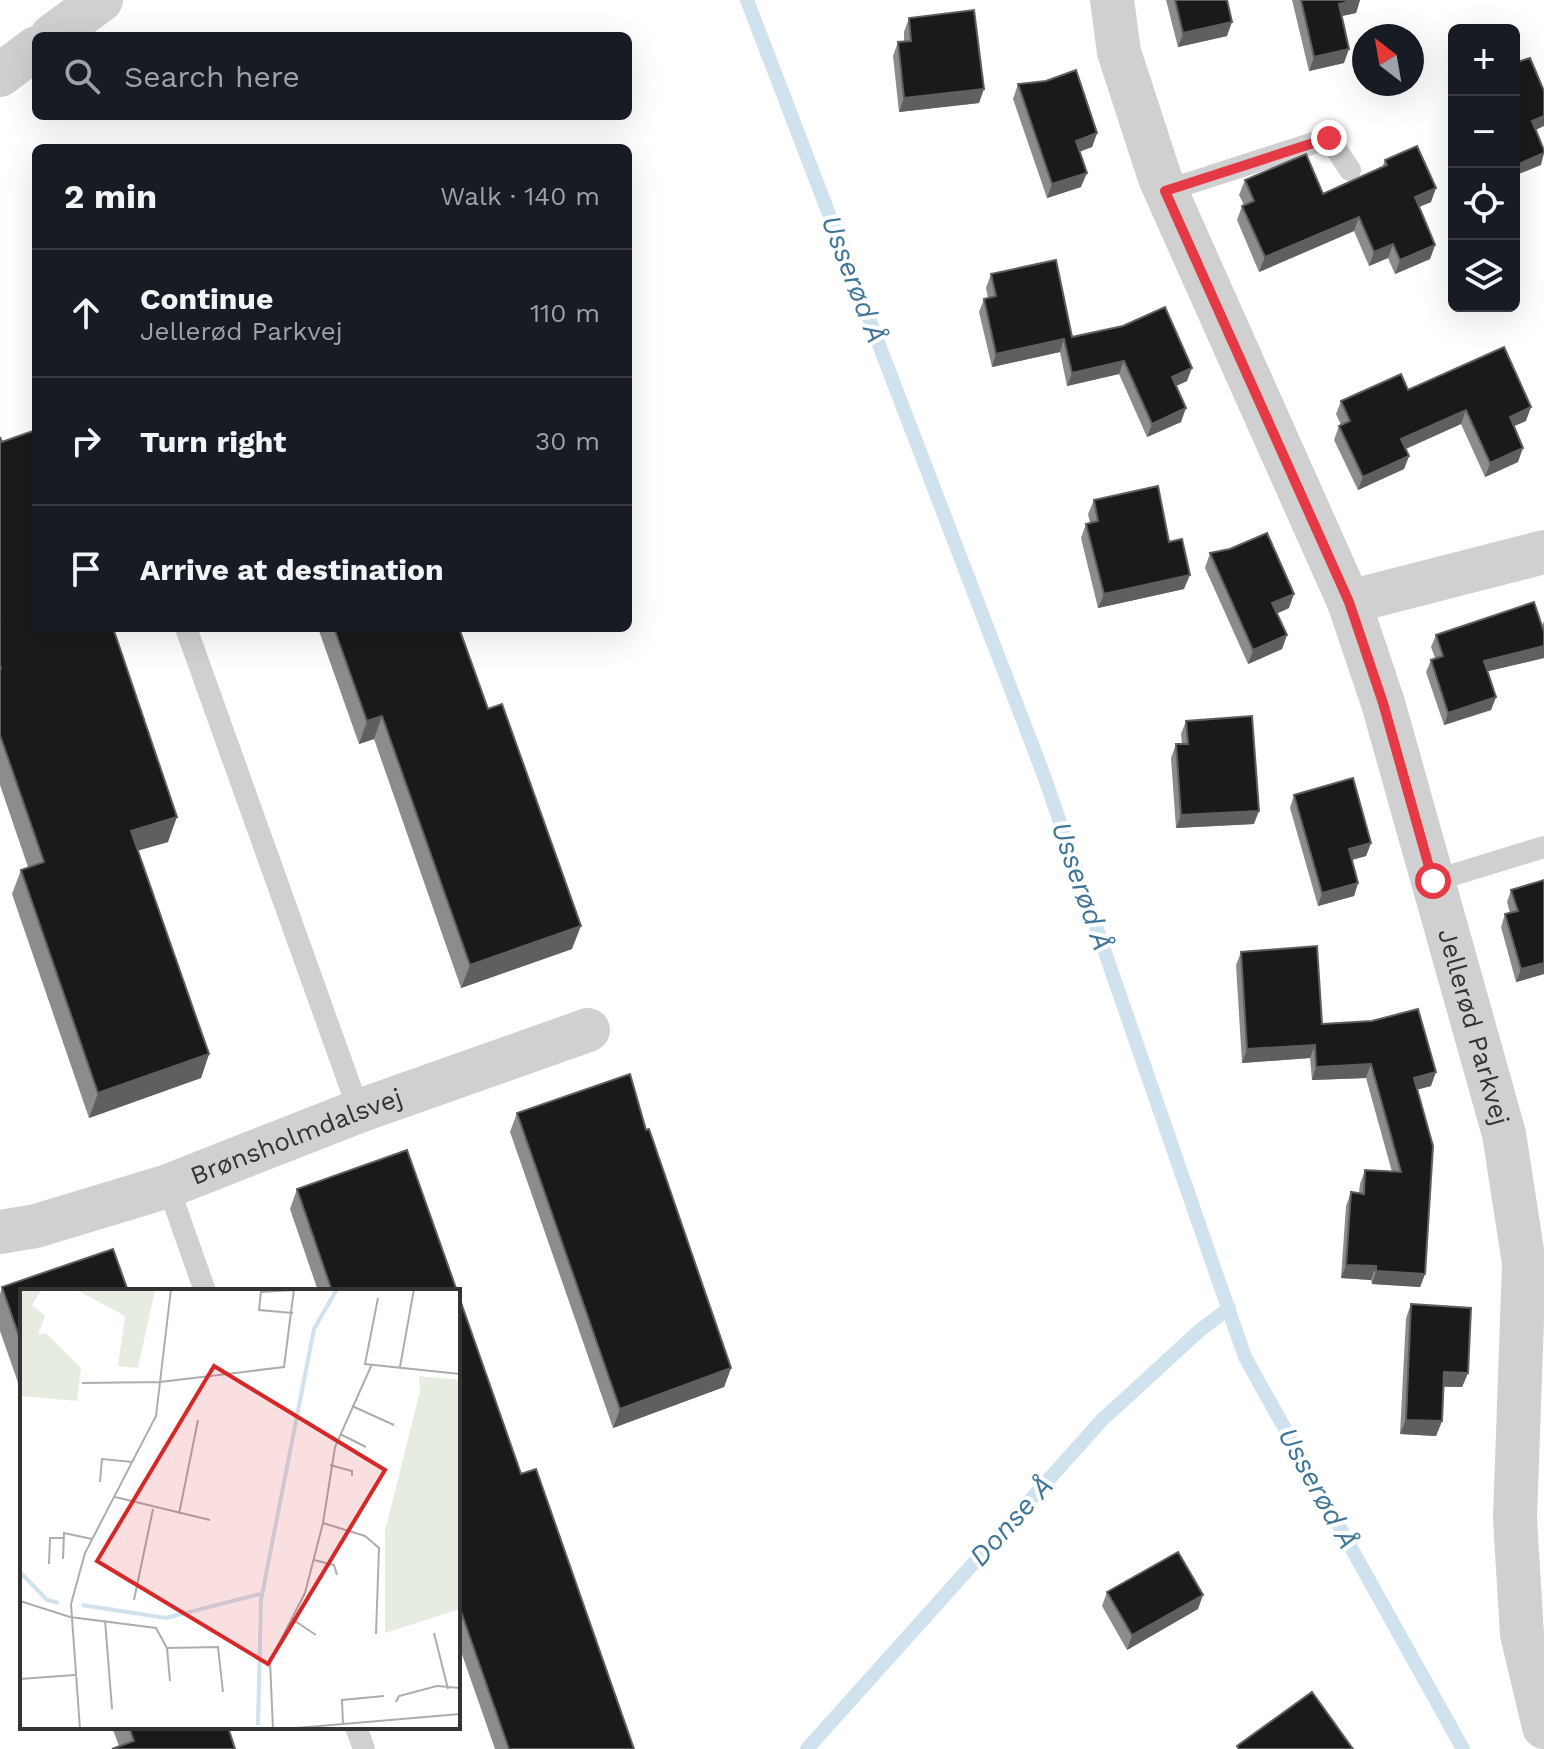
<!DOCTYPE html>
<meta charset="utf-8">
<style>
:root{--surface:#171b24;--page:#242831;--text:#f1f3f6;--muted:#9ea1a6;--line:#363941}
body{margin:0;font-family:"Work Sans",sans-serif;background:var(--page);color:var(--text)}
.controls{position:absolute;right:24px;top:24px;display:grid;overflow:hidden;border-radius:12px;box-shadow:0 8px 32px #0002}
.controls button{width:72px;height:72px;display:grid;place-items:center;padding:0;border:0;border-bottom:2px solid var(--line);background:var(--surface);color:var(--text);font:40px sans-serif}
.compass{position:absolute;left:1352px;top:24px;width:72px;height:72px;border-radius:50%;background:var(--surface);box-shadow:0 8px 32px #0002;rotate:329deg}
.stop{position:absolute;width:24px;height:24px;margin:-18px;border:6px solid #e63946;border-radius:50%;background:#fff}
.stop.end{background:#e63946;border-color:#fff;box-shadow:0 2px 8px #0008}
.list{margin:0;padding:0;list-style:none}
h2{display:flex;justify-content:space-between;align-items:center;height:104px;margin:0;padding:0 32px;font-size:34px}
h2 small{font-size:26px;font-weight:400;color:var(--muted)}
.list li{display:grid;grid-template-columns:52px 1fr auto;gap:24px;align-items:center;box-sizing:border-box;height:128px;padding:0 32px;border-top:2px solid var(--line)}
.list b{display:block;font-size:30px;white-space:nowrap}
.list p{margin:0;font-size:26px;white-space:nowrap;color:var(--muted)}
.list em{font-size:26px;font-style:normal;color:var(--muted)}
.icon{flex:none;width:44px;height:44px;fill:none;stroke:currentColor;stroke-width:2;stroke-linecap:round;stroke-linejoin:round}
.map{position:relative;flex:none;width:1544px;height:1749px;overflow:hidden}
.search{position:absolute;background:var(--surface);box-shadow:0 8px 32px #0002;left:32px;top:32px;width:600px;height:88px;display:flex;align-items:center;gap:20px;box-sizing:border-box;padding:0 28px;border-radius:12px;color:var(--muted);font-size:30px}
.panel{position:absolute;background:var(--surface);box-shadow:0 8px 32px #0002;left:32px;top:144px;width:600px;height:488px;border-radius:12px}
.map>svg:first-child{display:block}
.lines{fill:none;stroke-linecap:round;stroke-linejoin:round}
.stream{stroke:#cfe2ee;stroke-width:14}
.service{stroke:#d0d0d0;stroke-width:22}
.minor{stroke:#d0d0d0;stroke-width:44}
.wall{fill:#8c8c8c}
.shaded-wall{fill:#5f5f5f}
.building{fill:#1a1a1a;stroke:#5f5f5f;stroke-width:2}
.route{stroke:#e63946;stroke-width:10}
.labels{text-anchor:middle;dominant-baseline:central;stroke-width:8;stroke-linejoin:round;paint-order:stroke}
.street-label{font-size:26px;fill:#333;stroke:#fff}
.water-label{font-size:28px;font-style:italic;fill:#3f7597;stroke:#fff}
.inset-river{fill:none;stroke:#cfe2ee;stroke-width:4}
.inset-road{fill:none;stroke:#adadad;stroke-width:2}
.view{fill:#d62828;fill-opacity:0.15;stroke:#d62828;stroke-width:4}
.inset-edge{fill:none;stroke:#333;stroke-width:4}
</style>
<div class="map">
<svg width="1544" height="1749" viewBox="0 0 1544 1749">
<rect width="100%" height="100%" fill="#fff"/>
<g class="lines">
<path class="stream" d="M 747,0 L 1043,773 L 1245,1357 L 1463,1749
M 807,1749 L 1102,1420 L 1199,1331 L 1229,1308"/>
<path class="service" d="M 1165,191 L 1329,138 L 1350,170
M 186,628 L 359,1111
M 1433,881 L 1544,847
M 168,1186 L 205,1291
M 356,1727 L 364,1749"/>
<g class="minor">
<path id="s1" d="M 1112,0 L 1119,52 L 1160,178 L 1349,602 L 1383,703 L 1504,1134 L 1524,1263 L 1515,1519 L 1522,1634 L 1544,1727"/>
<path d="M 52,36 L 101,0"/>
<path d="M 0,75 L 36,48"/>
<path d="M 1349,602 L 1544,552"/>
<path id="s2" d="M 0,1232 L 36,1226 L 168,1186 L 359,1111 L 588,1030"/>
</g>
</g>
<path class="wall" d="M 1166,0 L 1227,0 L 1227,36 L 1178,47 Z
M 1292,0 L 1360,0 L 1356,13 L 1341,16 L 1344,63 L 1309,71 Z
M 909,18 L 979,103 L 899,112 L 893,56 L 898,42 L 904,41 L 904,32 Z
M 1018,84 L 1097,133 L 1092,147 L 1079,152 L 1081,187 L 1047,198 L 1013,99 Z
M 1385,160 L 1431,202 L 1419,207 L 1435,245 L 1430,259 L 1395,274 L 1388,258 L 1369,266 L 1354,231 L 1259,272 L 1237,220 L 1242,206 L 1244,205 L 1239,195 L 1245,180 L 1323,194 L 1382,168 Z
M 991,274 L 1072,337 L 1187,381 L 1176,386 L 1181,422 L 1147,437 L 1119,374 L 1067,386 L 1060,352 L 992,367 L 979,312 L 984,299 L 988,298 L 986,288 Z
M 1408,390 L 1526,421 L 1514,426 L 1518,462 L 1485,477 L 1461,424 L 1406,449 L 1409,456 L 1404,469 L 1358,490 L 1334,440 L 1339,426 L 1341,425 L 1336,414 L 1341,401 Z
M 0,437 L 168,842 L 138,850 L 209,1054 L 201,1078 L 89,1118 L 12,894 L 21,870 L 28,867 L 0,785 Z
M 1094,500 L 1169,542 L 1184,589 L 1098,608 L 1081,538 L 1086,524 L 1090,523 L 1088,514 Z
M 1230,549 L 1289,608 L 1277,613 L 1287,635 L 1282,649 L 1248,664 L 1205,568 L 1210,553 Z
M 1544,621 L 1544,658 L 1488,671 L 1496,697 L 1491,710 L 1444,725 L 1426,672 L 1431,660 L 1435,658 L 1431,647 L 1436,635 L 1542,626 Z
M 318,628 L 459,628 L 572,949 L 461,988 L 374,739 L 359,744 Z
M 1186,721 L 1254,824 L 1176,828 L 1171,758 L 1176,744 L 1182,744 L 1181,734 Z
M 1294,795 L 1371,843 L 1366,856 L 1352,860 L 1358,883 L 1354,896 L 1318,906 L 1290,808 Z
M 1544,880 L 1544,974 L 1516,982 L 1501,927 L 1505,914 L 1510,913 L 1507,902 L 1511,890 Z
M 1241,952 L 1322,1024 L 1431,1086 L 1417,1089 L 1425,1274 L 1420,1287 L 1372,1284 L 1371,1280 L 1341,1278 L 1346,1206 L 1351,1192 L 1359,1193 L 1360,1184 L 1365,1170 L 1392,1172 L 1366,1078 L 1312,1080 L 1310,1058 L 1242,1063 L 1236,965 Z
M 517,1113 L 646,1130 L 731,1368 L 724,1387 L 613,1428 L 510,1132 Z
M 297,1189 L 457,1291 L 318,1291 L 290,1209 Z
M 2,1287 L 22,1291 L 22,1394 L 0,1331 L 0,1294 Z
M 458,1294 L 521,1474 L 634,1749 L 495,1749 L 458,1643 Z
M 1411,1304 L 1468,1373 L 1462,1387 L 1443,1387 L 1442,1421 L 1436,1436 L 1400,1434 L 1406,1318 Z
M 1107,1592 L 1198,1609 L 1127,1650 L 1102,1606 Z
M 112,1727 L 232,1727 L 119,1746 Z"/>
<path class="shaded-wall" d="M 1355,0 L 1360,0 L 1356,13 L 1333,18 L 1339,4 Z
M 1232,22 L 1227,36 L 1178,47 L 1183,33 Z
M 1349,49 L 1344,63 L 1309,71 L 1314,57 Z
M 984,89 L 979,103 L 899,112 L 904,98 Z
M 1544,116 L 1544,126 L 1527,134 L 1532,121 Z
M 1097,133 L 1092,147 L 1070,155 L 1076,141 Z
M 1544,153 L 1541,165 L 1514,176 L 1514,166 Z
M 1087,173 L 1081,187 L 1047,198 L 1052,184 Z
M 1436,188 L 1431,202 L 1409,211 L 1415,197 Z
M 1359,217 L 1354,231 L 1259,272 L 1265,257 Z
M 1393,244 L 1388,258 L 1369,266 L 1374,252 Z
M 1435,245 L 1430,259 L 1395,274 L 1400,260 Z
M 1064,339 L 1060,352 L 992,367 L 996,354 Z
M 1124,361 L 1119,374 L 1067,386 L 1072,373 Z
M 1192,368 L 1187,381 L 1167,390 L 1172,377 Z
M 1531,407 L 1526,421 L 1505,430 L 1510,417 Z
M 1186,408 L 1181,422 L 1147,437 L 1152,424 Z
M 1466,410 L 1461,424 L 1396,453 L 1401,439 Z
M 1523,448 L 1518,462 L 1485,477 L 1490,463 Z
M 1409,456 L 1404,469 L 1358,490 L 1363,477 Z
M 1190,575 L 1184,589 L 1098,608 L 1104,594 Z
M 1294,594 L 1289,608 L 1267,618 L 1272,603 Z
M 1287,635 L 1282,649 L 1248,664 L 1253,650 Z
M 1544,646 L 1544,658 L 1480,673 L 1484,661 Z
M 1496,697 L 1491,710 L 1444,725 L 1448,713 Z
M 382,716 L 374,739 L 359,744 L 367,721 Z
M 1259,811 L 1254,824 L 1176,828 L 1181,815 Z
M 177,817 L 168,842 L 123,855 L 131,831 Z
M 1371,843 L 1366,856 L 1344,862 L 1349,849 Z
M 1358,883 L 1354,896 L 1318,906 L 1322,893 Z
M 581,926 L 572,949 L 461,988 L 470,965 Z
M 1544,963 L 1544,974 L 1516,982 L 1521,969 Z
M 1315,1045 L 1310,1058 L 1242,1063 L 1247,1049 Z
M 209,1054 L 201,1078 L 89,1118 L 98,1093 Z
M 1371,1064 L 1366,1078 L 1312,1080 L 1316,1067 Z
M 1436,1072 L 1431,1086 L 1409,1092 L 1414,1078 Z
M 1346,1265 L 1376,1266 L 1371,1280 L 1341,1278 Z
M 1376,1271 L 1425,1274 L 1420,1287 L 1372,1284 Z
M 731,1368 L 724,1387 L 613,1428 L 620,1409 Z
M 1444,1372 L 1468,1373 L 1462,1387 L 1439,1386 Z
M 1406,1420 L 1442,1421 L 1436,1436 L 1400,1434 Z
M 1203,1595 L 1198,1609 L 1127,1650 L 1132,1635 Z"/>
<path class="building" d="M 1175,0 L 1227,0 L 1232,22 L 1183,33 Z
M 1301,0 L 1355,0 L 1339,4 L 1349,49 L 1314,57 Z
M 974,10 L 984,89 L 904,98 L 898,42 L 911,41 L 909,18 Z
M 1530,58 L 1544,91 L 1544,116 L 1532,121 L 1544,150 L 1544,153 L 1514,166 L 1514,63 Z
M 1076,70 L 1097,133 L 1076,141 L 1087,173 L 1052,184 L 1018,84 L 1046,81 Z
M 1417,146 L 1436,188 L 1415,197 L 1435,245 L 1400,260 L 1393,244 L 1374,252 L 1359,217 L 1265,257 L 1242,206 L 1254,201 L 1245,180 L 1306,154 L 1323,194 L 1387,165 L 1385,160 Z
M 1056,260 L 1072,337 L 1123,326 L 1165,307 L 1192,368 L 1172,377 L 1186,408 L 1152,424 L 1124,361 L 1072,373 L 1064,339 L 996,354 L 984,299 L 996,296 L 991,274 Z
M 1504,347 L 1531,407 L 1510,417 L 1523,448 L 1490,463 L 1466,410 L 1401,439 L 1409,456 L 1363,477 L 1339,426 L 1350,421 L 1341,401 L 1401,374 L 1408,390 Z
M 36,430 L 36,628 L 113,628 L 177,817 L 131,831 L 209,1054 L 98,1093 L 21,870 L 44,862 L 0,735 L 0,670 L 1,669 L 0,665 L 0,437 L 2,442 Z
M 1158,486 L 1169,542 L 1182,539 L 1190,575 L 1104,594 L 1086,524 L 1098,521 L 1094,500 Z
M 1267,533 L 1294,594 L 1272,603 L 1287,635 L 1253,650 L 1210,553 L 1230,549 Z
M 1534,602 L 1544,632 L 1544,646 L 1484,661 L 1496,697 L 1448,713 L 1431,660 L 1443,656 L 1436,635 Z
M 334,628 L 459,628 L 488,709 L 502,704 L 581,926 L 470,965 L 382,716 L 367,721 Z
M 1252,716 L 1259,811 L 1181,815 L 1176,744 L 1188,744 L 1186,721 Z
M 1353,778 L 1371,843 L 1349,849 L 1358,883 L 1322,893 L 1294,795 Z
M 1544,880 L 1544,963 L 1521,969 L 1505,914 L 1518,911 L 1511,890 Z
M 1317,946 L 1322,1024 L 1372,1021 L 1418,1009 L 1436,1072 L 1414,1078 L 1433,1146 L 1425,1274 L 1376,1271 L 1376,1266 L 1346,1265 L 1351,1192 L 1364,1194 L 1365,1170 L 1401,1172 L 1371,1064 L 1316,1067 L 1315,1045 L 1247,1049 L 1241,952 Z
M 630,1074 L 646,1130 L 649,1129 L 731,1368 L 620,1409 L 517,1113 Z
M 407,1150 L 457,1291 L 332,1291 L 297,1189 Z
M 113,1249 L 128,1291 L 22,1291 L 22,1345 L 2,1287 Z
M 458,1294 L 521,1474 L 536,1469 L 634,1749 L 509,1749 L 458,1603 Z
M 1411,1304 L 1471,1308 L 1468,1373 L 1444,1372 L 1442,1421 L 1406,1420 Z
M 1178,1552 L 1203,1595 L 1132,1635 L 1107,1592 Z
M 1312,1692 L 1353,1749 L 1239,1749 L 1237,1746 Z
M 129,1727 L 228,1727 L 235,1749 L 112,1749 L 134,1741 Z"/>
<g class="lines">
<path class="route" d="M 1329,138 L 1165,191 L 1349,602 L 1383,703 L 1433,881"/>
</g>
<g class="labels">
<g class="street-label">
<text stroke="none"><textPath href="#s1" startOffset="1092">Jellerød Parkvej</textPath></text>
<text stroke="none"><textPath href="#s2" startOffset="312">Brønsholmdalsvej</textPath></text>
</g>
<g class="water-label">
<text transform="translate(854 279) rotate(69)">Usserød Å</text>
<text transform="translate(1082 886) rotate(71)">Usserød Å</text>
<text transform="translate(1318 1488) rotate(61)">Usserød Å</text>
<text transform="translate(1011 1521) rotate(-48)">Donse Å</text>
</g>
</g>
<g transform="translate(20 1289)">
<rect width="440" height="440" fill="#fff"/>
<path d="M 0,0 L 22,0 L 12,16 L 25,27 L 18,46 L 26,44 L 61,79 L 57,112 L 0,107 ZM 55,0 L 135,0 L 118,79 L 98,77 L 105,27 ZM 399,87 L 440,91 L 440,320 L 365,344 L 365,242 L 400,102 Z" fill="#e6ecdf"/>
<path class="inset-river" d="M 0,283 L 27,311 L 39,314M 62,316 L 146,329 L 240,305M 238,436 L 241,311 L 294,40 L 317,0"/>
<path class="inset-road" d="M 358,9 L 345,75 L 440,85M 273,24 L 239,21 L 241,3 L 274,1M 380,78 L 394,0M 62,94 L 140,93 L 264,78 L 274,0M 332,117 L 374,136M 320,145 L 346,158M 310,176 L 332,182 L 332,187M 80,193 L 82,170 L 113,173M 95,208 L 190,231M 159,225 L 178,131M 303,234 L 345,247 L 359,259 L 356,345M 43,270 L 44,244 L 72,250M 294,271 L 314,276 L 317,286M 29,275 L 30,249 L 43,249M 114,311 L 133,220M 0,312 L 50,328 L 136,339 L 147,359 L 150,392M 272,330 L 296,346M 85,331 L 92,420M 414,344 L 428,400M 147,359 L 198,358 L 203,403M 0,390 L 55,386M 376,413 L 379,407 L 417,397 L 440,399M 323,435 L 322,411 L 364,407M 60,440 L 51,315 L 65,264 L 136,127 L 151,0M 253,440 L 250,372 L 285,304 L 303,234 L 315,158 L 352,75M 265,440 L 440,425"/>
<path class="view" d="M 194,77 L 365,181 L 248,375 L 77,272 Z"/>
<rect width="440" height="440" class="inset-edge"/>
</g>
</svg>
<div class="controls">
<button>+</button>
<button>−</button>
<button><svg class="icon" aria-label="locate" viewBox="0 0 24 24"><circle cx="12" cy="12" r="6"/><path d="M12 2v4M12 18v4M2 12h4M18 12h4"/></svg></button>
<button><svg class="icon" aria-label="layers" viewBox="0 0 24 24"><path d="M12 4l9 5-9 5-9-5zM3 14l9 5 9-5"/></svg></button>
</div>
<svg class="compass" viewBox="-18 -18 36 36"><path d="M0-13l5 13h-10z" fill="#e53935"/><path d="M0 13l5-13h-10z" fill="#9ea1a6"/></svg>
<div class="stop" style="left:1433px;top:881px"></div>
<div class="stop end" style="left:1329px;top:138px"></div>
<div class="search"><svg class="icon" aria-label="search" viewBox="0 0 24 24"><circle cx="10" cy="10" r="6"/><path d="M15 15l6 6"/></svg>Search here</div>
<section class="panel">
<h2>2 min<small>Walk · 140 m</small></h2>
<ul class="list">
<li><svg class="icon" aria-label="ahead" viewBox="0 0 24 24"><path d="M12 20V5M6 11l6-6 6 6"/></svg><div><b>Continue</b><p>Jellerød Parkvej</p></div><em>110 m</em></li>
<li><svg class="icon" aria-label="right" viewBox="0 0 24 24"><path d="M7 20v-9h11M14 6l5 5-5 5"/></svg><div><b>Turn right</b></div><em>30 m</em></li>
<li><svg class="icon" aria-label="arrive" viewBox="0 0 24 24"><path d="M6 21V4h12l-3 4 3 4H6"/></svg><div><b>Arrive at destination</b></div></li>
</ul>
</section>
</div>
